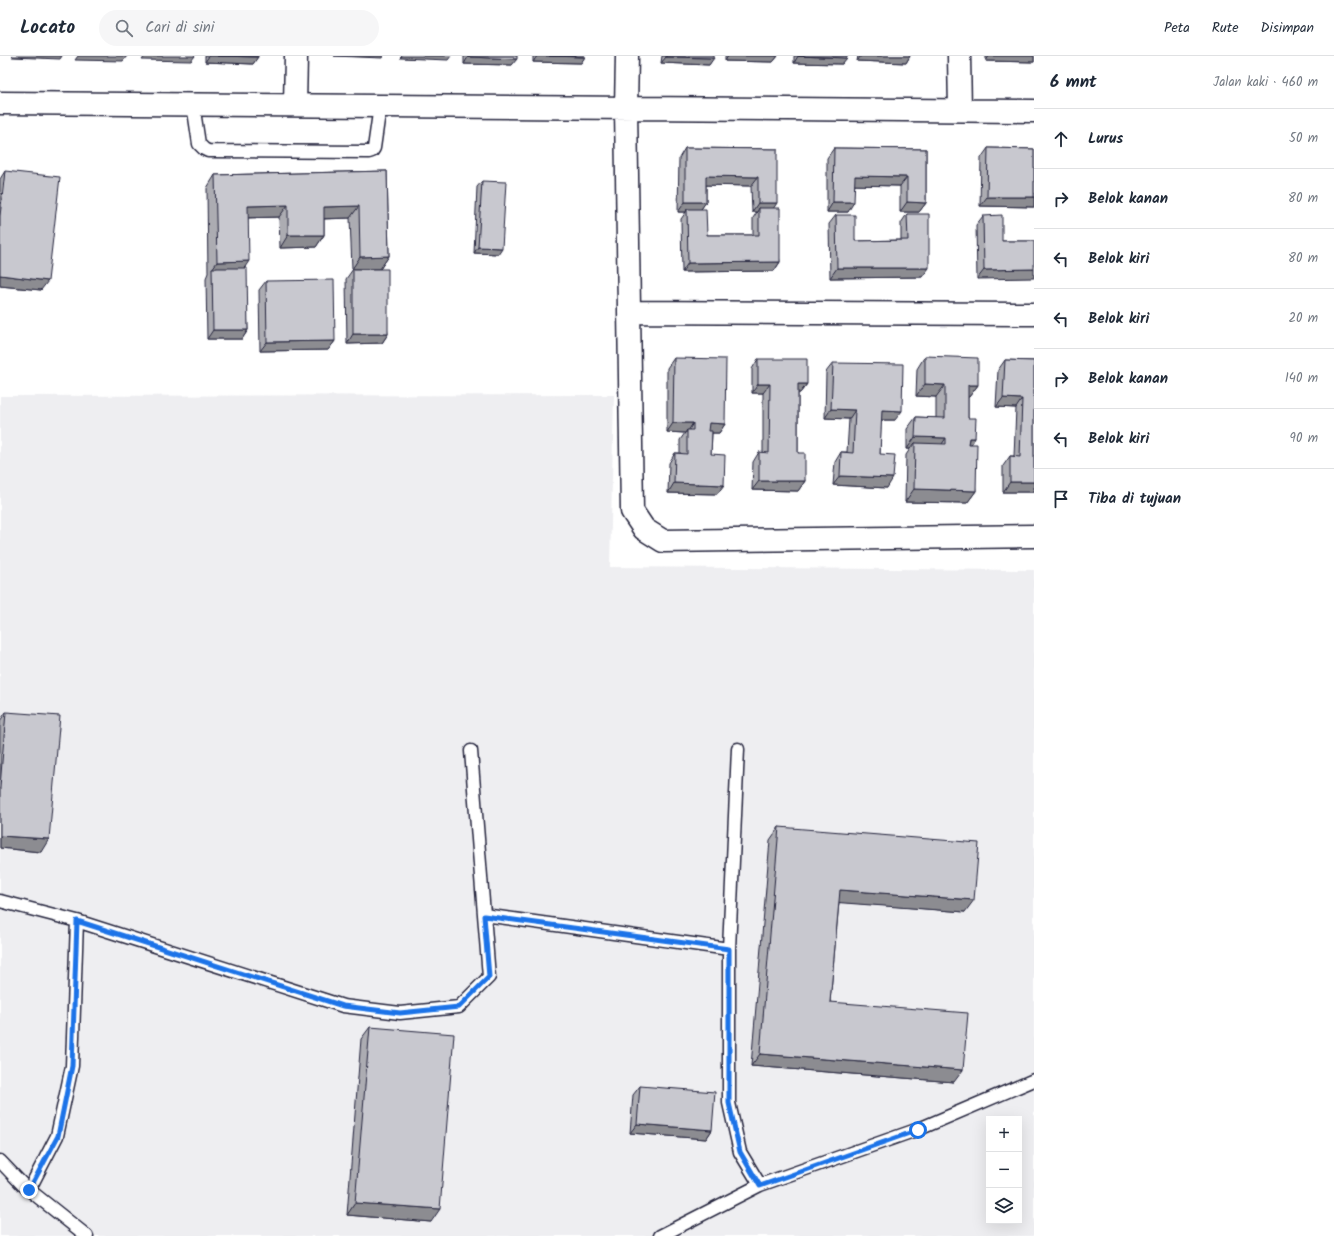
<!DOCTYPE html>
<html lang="id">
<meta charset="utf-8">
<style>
:root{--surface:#fff;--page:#f6f6f7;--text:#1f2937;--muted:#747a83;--line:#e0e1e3}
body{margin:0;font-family:Kalam,sans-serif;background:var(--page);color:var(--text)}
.controls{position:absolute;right:12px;bottom:12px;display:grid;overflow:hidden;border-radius:0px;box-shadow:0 4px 16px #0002}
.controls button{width:36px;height:36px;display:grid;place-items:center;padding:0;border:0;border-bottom:1px solid var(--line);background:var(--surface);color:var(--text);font:20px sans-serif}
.stop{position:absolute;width:12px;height:12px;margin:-9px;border:3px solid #1a73e8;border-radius:50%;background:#fff}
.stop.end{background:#1a73e8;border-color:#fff;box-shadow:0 1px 4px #0008}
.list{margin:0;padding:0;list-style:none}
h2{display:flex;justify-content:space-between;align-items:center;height:52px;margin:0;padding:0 16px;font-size:17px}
h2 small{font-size:13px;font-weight:400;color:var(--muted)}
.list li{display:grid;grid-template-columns:26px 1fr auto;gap:12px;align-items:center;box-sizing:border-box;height:60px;padding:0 16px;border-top:1px solid var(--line)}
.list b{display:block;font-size:15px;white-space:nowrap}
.list em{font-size:13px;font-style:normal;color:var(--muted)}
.icon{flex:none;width:22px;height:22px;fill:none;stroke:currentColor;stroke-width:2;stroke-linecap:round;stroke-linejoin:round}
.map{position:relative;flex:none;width:1034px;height:1180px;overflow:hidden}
header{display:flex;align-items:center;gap:24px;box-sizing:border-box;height:56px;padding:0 20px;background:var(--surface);border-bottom:1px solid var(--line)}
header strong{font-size:19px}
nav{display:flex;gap:22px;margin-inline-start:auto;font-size:14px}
.search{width:280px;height:36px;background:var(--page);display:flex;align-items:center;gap:10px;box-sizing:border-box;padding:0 14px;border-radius:22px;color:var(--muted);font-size:15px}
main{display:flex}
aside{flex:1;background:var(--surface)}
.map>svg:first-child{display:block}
.built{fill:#eeeef1;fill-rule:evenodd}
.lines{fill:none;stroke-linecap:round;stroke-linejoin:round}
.lane-casing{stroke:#22223b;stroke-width:15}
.street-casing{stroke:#22223b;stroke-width:25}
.lane{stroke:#fff;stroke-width:12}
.street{stroke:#fff;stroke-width:22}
.wall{fill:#acacb2;stroke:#22223b;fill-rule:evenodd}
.shaded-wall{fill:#8c8c91;stroke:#22223b}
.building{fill:#c8c8cf;stroke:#22223b}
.route{stroke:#1a73e8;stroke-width:5}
</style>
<header>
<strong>Locato</strong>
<div class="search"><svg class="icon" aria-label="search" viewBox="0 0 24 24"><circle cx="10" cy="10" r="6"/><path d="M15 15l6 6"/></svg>Cari di sini</div>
<nav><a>Peta</a><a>Rute</a><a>Disimpan</a></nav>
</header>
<main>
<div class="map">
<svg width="1034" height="1180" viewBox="0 0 1034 1180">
<rect width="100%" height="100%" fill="#fff"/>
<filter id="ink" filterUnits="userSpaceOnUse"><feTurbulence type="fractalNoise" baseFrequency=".025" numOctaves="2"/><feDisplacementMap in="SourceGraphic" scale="8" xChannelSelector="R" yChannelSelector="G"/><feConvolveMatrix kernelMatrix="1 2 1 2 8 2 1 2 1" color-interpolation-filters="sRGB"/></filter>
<g filter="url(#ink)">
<path class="built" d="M 614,339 L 610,511 L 1034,514 L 1034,1180 L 0,1180 L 0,340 ZM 989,1063 L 1019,1063 L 1019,1165 L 989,1165 Z"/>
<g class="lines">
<defs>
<path id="lane" d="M 193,48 L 199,88 L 204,93 L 208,95 L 369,96 L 372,95 L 374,92 L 380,50
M 0,845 L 77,865
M 484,859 L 729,893 L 729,1047 L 740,1096 L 760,1129
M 729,893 L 738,693
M 0,1105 L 23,1129 L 87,1180
M 29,1134 L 57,1080 L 72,1010 L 77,865 L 343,950 L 400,957 L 459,951 L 489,921 L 471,695
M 660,1180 L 760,1129 L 919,1073 L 1034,1024"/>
<path id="street" d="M 627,0 L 626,52 L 632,455 L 644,473 L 663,485 L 1034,480
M 959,0 L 960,54
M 0,47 L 1034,55
M 295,49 L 296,0
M 629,256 L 1034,258"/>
</defs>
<use href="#lane" class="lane-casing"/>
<use href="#street" class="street-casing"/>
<use href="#lane" class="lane"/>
<use href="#street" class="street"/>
</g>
<path class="wall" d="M 205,0 L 258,0 L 253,8 L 205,6 Z
M 464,0 L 517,0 L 512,9 L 464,8 Z
M 533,0 L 585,0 L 581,7 L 533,6 Z
M 662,0 L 714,0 L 709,9 L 661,7 Z
M 725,0 L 778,0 L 773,6 L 725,5 Z
M 794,0 L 847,0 L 842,8 L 794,7 Z
M 858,0 L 910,0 L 906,7 L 857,5 Z
M 986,0 L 1034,0 L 1034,6 L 986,5 Z
M 685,92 L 777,93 L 773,152 L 780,206 L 774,215 L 682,216 L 681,163 L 686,156 L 678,156 L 679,102 ZM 706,129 L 751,130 L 752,156 L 757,156 L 753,162 L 753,179 L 707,179 L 701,153 L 706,146 Z
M 834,92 L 926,93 L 926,147 L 919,156 L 900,156 L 900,130 L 855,129 L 848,156 L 827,156 L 827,102 Z
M 988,92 L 1034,93 L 1034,151 L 980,150 L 981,102 Z
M 5,115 L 41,234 L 0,230 L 0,123 Z
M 387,115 L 389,200 L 380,213 L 388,278 L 382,287 L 347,288 L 346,223 L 353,213 L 352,213 L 350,162 L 324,163 L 324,179 L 316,191 L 280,192 L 279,161 L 248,162 L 245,212 L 248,274 L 242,283 L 207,283 L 206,222 L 208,217 L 207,132 L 215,119 Z
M 482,125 L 498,198 L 474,197 L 477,131 Z
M 907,158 L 922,221 L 830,222 L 829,168 L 836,159 L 855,185 L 901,184 L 901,167 Z
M 983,160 L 1002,185 L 1034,185 L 977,223 L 976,169 Z
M 266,225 L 335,285 L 328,294 L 260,295 L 259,234 Z
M 925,300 L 978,329 L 969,341 L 968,341 L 968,362 L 975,382 L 971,388 L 976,435 L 967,447 L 905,446 L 906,399 L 910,393 L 907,393 L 907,373 L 916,361 L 936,362 L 936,341 L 916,340 L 917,313 Z
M 674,302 L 725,368 L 719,377 L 712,377 L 711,398 L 717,438 L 668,437 L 669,407 L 675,397 L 680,397 L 680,384 L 685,377 L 667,376 L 667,312 Z
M 758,303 L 807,328 L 800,337 L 798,337 L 798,397 L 805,425 L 798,435 L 752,434 L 753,406 L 759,396 L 763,397 L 763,337 L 752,337 L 752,313 Z
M 1005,304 L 1034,305 L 1034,436 L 1003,436 L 1003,410 L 1010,400 L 1014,400 L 1016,352 L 996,351 L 998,314 Z
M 833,307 L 895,364 L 881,364 L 880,398 L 887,432 L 833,429 L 835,406 L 841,396 L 847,396 L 849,363 L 825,362 L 826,316 Z
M 6,656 L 41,796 L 0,792 L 0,665 Z
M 779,771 L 965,856 L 839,846 L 830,946 L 954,1026 L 751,1010 L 770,784 Z
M 370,971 L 431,1166 L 347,1159 L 361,983 Z
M 640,1030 L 712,1074 L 706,1083 L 630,1077 L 633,1039 Z"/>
<path class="shaded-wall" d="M 13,0 L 62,0 L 60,3 L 12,1 Z
M 78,0 L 127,0 L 123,5 L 75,4 Z
M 145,0 L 195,0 L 191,5 L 142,4 Z
M 209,0 L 217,0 L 258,1 L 253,8 L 205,6 Z
M 334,0 L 383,0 L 382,2 Z
M 402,0 L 451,0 L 448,4 L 400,2 Z
M 537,0 L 549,0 L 585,1 L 581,7 L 533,6 Z
M 728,0 L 778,0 L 773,6 L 725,5 Z
M 798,0 L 847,2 L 842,8 L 794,7 Z
M 861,0 L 910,0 L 906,7 L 857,5 Z
M 989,0 L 1034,0 L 1034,6 L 986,5 Z
M 468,1 L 517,3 L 512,9 L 464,8 Z
M 666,1 L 714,2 L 709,9 L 661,7 Z
M 706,120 L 758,121 L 751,130 L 699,129 Z
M 855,120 L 907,121 L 900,130 L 848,129 Z
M 987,141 L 1034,141 L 1034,151 L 980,150 Z
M 685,146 L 706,146 L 699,156 L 687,153 L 686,156 L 678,156 Z
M 833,146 L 854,146 L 848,156 L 827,156 Z
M 907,146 L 926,147 L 919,156 L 900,156 Z
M 758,147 L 777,147 L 771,156 L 759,152 L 757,156 L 752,156 Z
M 288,149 L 279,161 L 240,162 L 248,150 Z
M 359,150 L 350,162 L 315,163 L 324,151 Z
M 288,179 L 324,179 L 316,191 L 280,192 Z
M 478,191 L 502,192 L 498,198 L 474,197 Z
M 389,200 L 380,213 L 352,213 L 360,201 Z
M 249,205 L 241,217 L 212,213 L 217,206 Z
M 780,206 L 774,215 L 682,216 L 688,207 Z
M 837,212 L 929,212 L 922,221 L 830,222 Z
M 1034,213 L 1034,222 L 977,223 L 984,214 Z
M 0,219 L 48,225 L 41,234 L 0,230 Z
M 213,274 L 248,274 L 242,283 L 207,283 Z
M 353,278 L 388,278 L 382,287 L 347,288 Z
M 335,285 L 328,294 L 260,295 L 267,286 Z
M 758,328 L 770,328 L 763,337 L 752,337 Z
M 798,328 L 807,328 L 800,337 L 792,337 Z
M 925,328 L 945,329 L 936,341 L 916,340 Z
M 968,329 L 978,329 L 969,341 L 960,341 Z
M 1003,342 L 1022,343 L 1016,352 L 996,351 Z
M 831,353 L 855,354 L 849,363 L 825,362 Z
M 882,354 L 902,355 L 895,364 L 875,364 Z
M 673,367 L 693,367 L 687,377 L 687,374 L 685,377 L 667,376 Z
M 709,367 L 725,368 L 719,377 L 702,377 Z
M 915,381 L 946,382 L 938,394 L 915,387 L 910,393 L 907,393 Z
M 969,382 L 975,382 L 967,395 Z
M 840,420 L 893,422 L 887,432 L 833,429 Z
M 759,425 L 805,425 L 798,435 L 752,434 Z
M 1010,426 L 1034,426 L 1034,436 L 1003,436 Z
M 674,427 L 724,429 L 717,438 L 668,437 Z
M 914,433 L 976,435 L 967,447 L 905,446 Z
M 0,780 L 49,783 L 41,796 L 0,792 Z
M 840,834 L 974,844 L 965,856 L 831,846 Z
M 760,998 L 963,1014 L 954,1026 L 751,1010 Z
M 637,1068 L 712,1074 L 706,1083 L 630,1077 Z
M 355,1147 L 440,1153 L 431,1166 L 347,1159 Z"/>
<path class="building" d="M 217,0 L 258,0 L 258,1 Z
M 468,0 L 517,0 L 517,3 L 468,1 Z
M 549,0 L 585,0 L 585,1 Z
M 666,0 L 714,0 L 714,2 L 666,1 Z
M 798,0 L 847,0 L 847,2 Z
M 685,92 L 777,93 L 777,147 L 758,147 L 758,121 L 706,120 L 706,146 L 685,146 Z
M 834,92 L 926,93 L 926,147 L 907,146 L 907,121 L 855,120 L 854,146 L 833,146 Z
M 988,92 L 1034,93 L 1034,141 L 987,141 Z
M 5,115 L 60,121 L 48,225 L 0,219 L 0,160 Z
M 387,115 L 389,200 L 360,201 L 359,150 L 324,151 L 324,179 L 288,179 L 288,149 L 248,150 L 249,205 L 217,206 L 215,119 Z
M 482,125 L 506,126 L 502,192 L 478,191 Z
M 759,152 L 780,152 L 780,206 L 688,207 L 687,153 L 706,153 L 707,179 L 759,179 Z
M 907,158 L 929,158 L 929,212 L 837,212 L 836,159 L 855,159 L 855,185 L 908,184 Z
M 1002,159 L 1002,185 L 1034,185 L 1034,213 L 984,214 L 983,160 Z
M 212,212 L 247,212 L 248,274 L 213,274 Z
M 353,213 L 388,213 L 388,278 L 353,278 Z
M 334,224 L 335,285 L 267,286 L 266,225 Z
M 925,300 L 978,302 L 978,329 L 968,329 L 968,362 L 976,362 L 975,382 L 969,382 L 968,388 L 977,388 L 976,435 L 914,433 L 915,387 L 946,388 L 946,382 L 915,381 L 916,361 L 945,362 L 945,329 L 925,328 Z
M 674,302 L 726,303 L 725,368 L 709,367 L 708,375 L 712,375 L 711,398 L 725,399 L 724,429 L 674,427 L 675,397 L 687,398 L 687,374 L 693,374 L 693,367 L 673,367 Z
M 758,303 L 807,303 L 807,328 L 798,328 L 798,397 L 805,397 L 805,425 L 759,425 L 759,396 L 769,397 L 770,328 L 758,328 Z
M 1005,304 L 1034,305 L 1034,426 L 1010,426 L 1010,400 L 1020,401 L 1022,343 L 1003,342 Z
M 833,307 L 903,308 L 902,355 L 882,354 L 880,398 L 895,399 L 893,422 L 840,420 L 841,396 L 853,397 L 855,354 L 831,353 Z
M 6,656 L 60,660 L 49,783 L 0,780 L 0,731 Z
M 779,771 L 979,787 L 974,844 L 840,834 L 830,946 L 968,957 L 963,1014 L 760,998 Z
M 370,971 L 454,978 L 440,1153 L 355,1147 Z
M 640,1030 L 715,1036 L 712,1074 L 637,1068 Z"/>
</g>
<g class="lines" filter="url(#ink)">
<path class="route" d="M 29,1134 L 58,1080 L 72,1010 L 77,865 L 343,950 L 400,957 L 459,951 L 489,921 L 484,860 L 729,893 L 729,1047 L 740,1096 L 760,1130 L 918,1074"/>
</g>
</svg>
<div class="controls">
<button>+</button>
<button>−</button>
<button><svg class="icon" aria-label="layers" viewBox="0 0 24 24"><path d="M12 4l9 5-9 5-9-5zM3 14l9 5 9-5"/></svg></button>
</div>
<div class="stop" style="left:918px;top:1074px"></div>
<div class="stop end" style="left:29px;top:1134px"></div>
</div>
<aside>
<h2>6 mnt<small>Jalan kaki · 460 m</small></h2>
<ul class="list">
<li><svg class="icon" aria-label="ahead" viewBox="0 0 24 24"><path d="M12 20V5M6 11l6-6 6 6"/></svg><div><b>Lurus</b></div><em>50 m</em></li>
<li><svg class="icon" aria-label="right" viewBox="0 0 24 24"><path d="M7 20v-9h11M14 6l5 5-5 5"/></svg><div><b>Belok kanan</b></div><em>80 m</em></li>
<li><svg class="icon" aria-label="left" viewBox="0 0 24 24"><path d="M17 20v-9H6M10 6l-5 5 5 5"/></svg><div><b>Belok kiri</b></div><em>80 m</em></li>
<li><svg class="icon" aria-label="left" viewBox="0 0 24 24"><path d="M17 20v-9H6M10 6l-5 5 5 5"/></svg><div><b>Belok kiri</b></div><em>20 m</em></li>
<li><svg class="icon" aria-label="right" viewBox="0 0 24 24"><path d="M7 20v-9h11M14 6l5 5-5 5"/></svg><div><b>Belok kanan</b></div><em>140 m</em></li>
<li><svg class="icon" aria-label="left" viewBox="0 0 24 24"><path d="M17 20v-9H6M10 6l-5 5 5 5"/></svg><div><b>Belok kiri</b></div><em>90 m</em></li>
<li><svg class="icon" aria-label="arrive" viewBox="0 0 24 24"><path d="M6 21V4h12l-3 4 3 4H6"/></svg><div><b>Tiba di tujuan</b></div></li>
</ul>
</aside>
</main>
